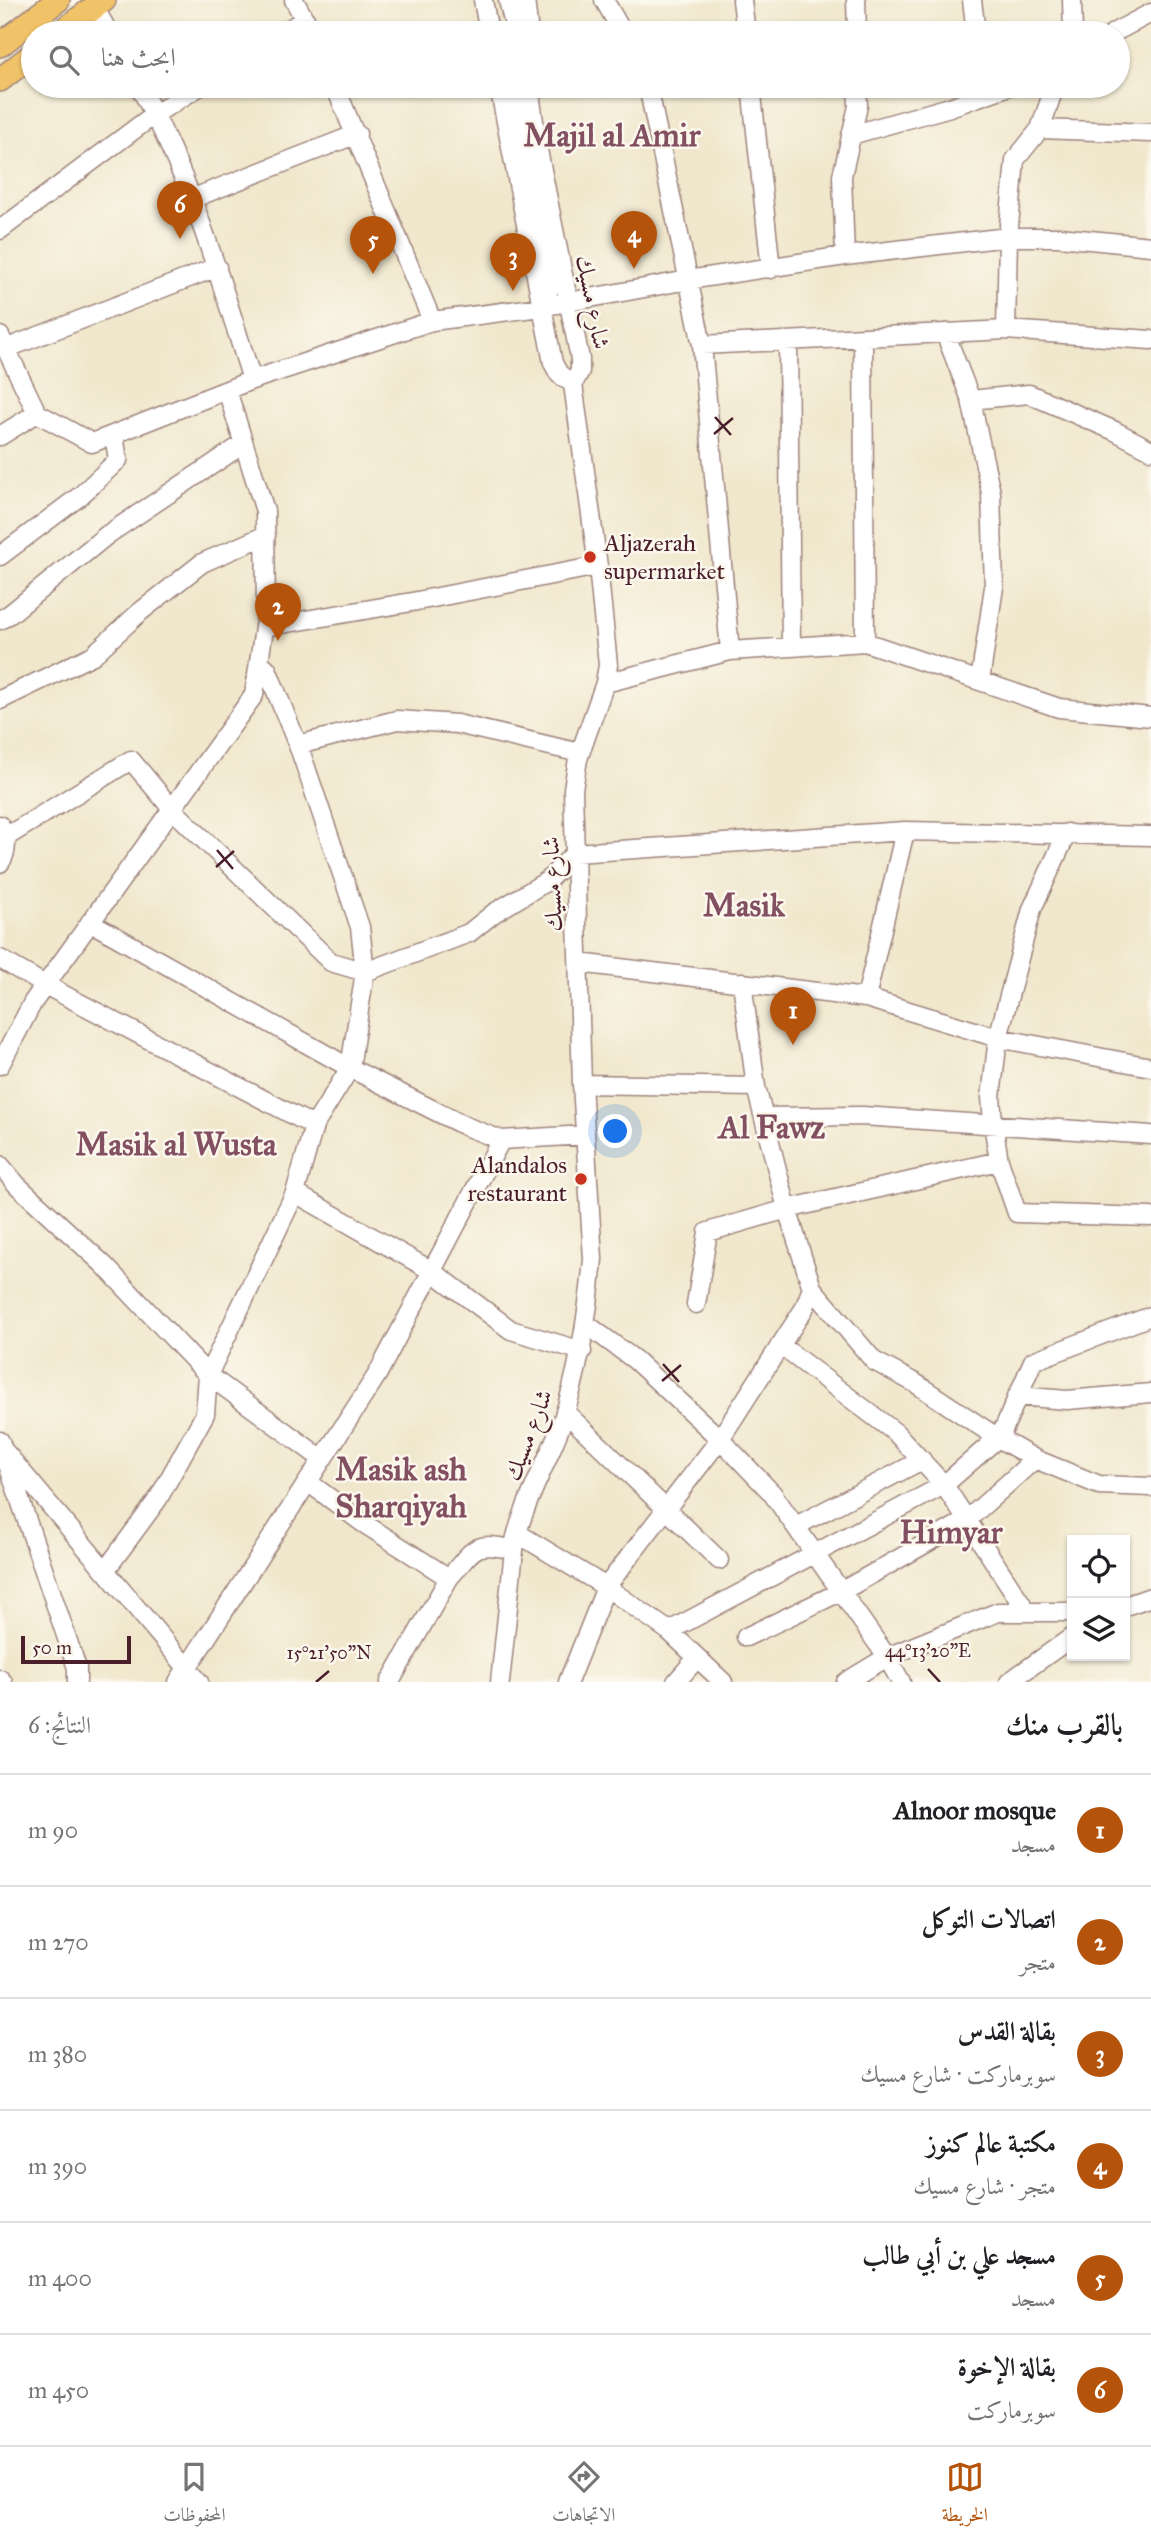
<!DOCTYPE html>
<html lang="ar">
<meta charset="utf-8">
<style>
:root{--surface:#fff;--page:#f6f6f6;--text:#202124;--muted:#757577;--line:#e0e0e0;--accent:#b45309}
body{margin:0;font-family:"IM FELL Great Primer",Amiri,serif;background:var(--page);color:var(--text);direction:rtl}
.controls{position:absolute;right:21px;bottom:21px;display:grid;overflow:hidden;border-radius:0px;box-shadow:0 2px 5px #0004}
.controls button{width:63px;height:63px;display:grid;place-items:center;padding:0;border:0;border-bottom:2px solid var(--line);background:var(--surface);color:var(--text);font:35px sans-serif}
.scale{position:absolute;left:21px;bottom:18px;width:110px;box-sizing:border-box;padding-left:7px;border:4px solid #4a1f2b;border-top:0;font-size:19px;line-height:24px;white-space:nowrap;color:#4a1f2b;-webkit-text-stroke:5px #fbf7ec;paint-order:stroke}
.you{position:absolute;left:616px;top:1132px;width:24px;height:24px;margin:-18px;border:5px solid #fff;border-radius:50%;background:#1a73e8;box-shadow:0 0 0 10px #1a73e833}
.badge{display:grid;place-items:center;width:46px;height:46px;border-radius:50%;background:var(--accent);color:#fff;font-size:23px;font-weight:700}
.pin{position:absolute;translate:-50% -58px;filter:drop-shadow(0 2px 4px #0008)}
.pin::after{content:'';position:absolute;top:37px;width:24px;height:21px;background:inherit;clip-path:polygon(0 0,100% 0,50% 100%)}
.list{margin:0;padding:0;list-style:none}
h2{display:flex;justify-content:space-between;align-items:center;height:91px;margin:0;padding:0 28px;font-size:30px}
h2 small{font-size:23px;font-weight:400;color:var(--muted)}
.list li{display:grid;grid-template-columns:46px 1fr auto;gap:21px;align-items:center;box-sizing:border-box;height:112px;padding:0 28px;border-top:2px solid var(--line)}
.list b{display:block;font-size:26px;white-space:nowrap}
.list p{margin:0;font-size:23px;white-space:nowrap;color:var(--muted)}
.list em{font-size:23px;font-style:normal;color:var(--muted)}
.icon{flex:none;width:38px;height:38px;fill:none;stroke:currentColor;stroke-width:2;stroke-linecap:round;stroke-linejoin:round}
.map{position:relative;flex:none;width:1151px;height:1682px;overflow:hidden;direction:ltr}
.search{position:absolute;background:var(--surface);box-shadow:0 2px 5px #0004;left:21px;right:21px;top:21px;height:77px;display:flex;align-items:center;gap:18px;box-sizing:border-box;padding:0 24px;border-radius:38px;color:var(--muted);font-size:26px}
.sheet{height:763px;background:var(--surface)}
nav{display:flex;justify-content:space-around;align-items:center;box-sizing:border-box;height:98px;border-top:2px solid var(--line);background:var(--surface);font-size:19px;color:var(--muted)}
nav a{display:grid;justify-items:center;gap:4px}
nav .on{color:var(--accent)}
.map>svg:first-child{display:block}
.lines{fill:none;stroke-linecap:round;stroke-linejoin:round}
.minor-casing{stroke:#9d837c;stroke-width:21}
.major-casing{stroke:#9d837c;stroke-width:26}
.minor{stroke:#fff;stroke-width:18}
.major{stroke:#f1c369;stroke-width:23}
.ticks{fill:none;stroke:#4a1f2b;stroke-width:2.5}
.poi-dot{fill:#c8321e;stroke:#fbf7ec;stroke-width:2.5}
.labels{text-anchor:middle;dominant-baseline:central;stroke-width:5;stroke-linejoin:round;paint-order:stroke}
.street-label{font-size:24px;fill:#4a1f2b;stroke:#fbf7ec}
.poi-label{font-size:24px;fill:#4a1f2b;stroke:#fbf7ec;text-anchor:start}
.district-label{font-size:32px;font-weight:bold;fill:#825061;stroke:#fbf7ec}
.ticks-label{font-size:18px;text-anchor:middle;fill:#4a1f2b;stroke:#fbf7ec;stroke-width:5;stroke-linejoin:round;paint-order:stroke}
</style>
<div class="map">
<svg width="1151" height="1682" viewBox="0 0 1151 1682">
<rect width="100%" height="100%" fill="#fbf7ec"/>
<filter id="ink" filterUnits="userSpaceOnUse"><feTurbulence type="fractalNoise" baseFrequency=".0143" numOctaves="2"/><feDisplacementMap in="SourceGraphic" scale="14" xChannelSelector="R" yChannelSelector="G"/><feConvolveMatrix kernelMatrix="1 2 1 2 8 2 1 2 1" color-interpolation-filters="sRGB"/></filter>
<filter id="wash" filterUnits="userSpaceOnUse"><feTurbulence type="fractalNoise" baseFrequency=".00686" numOctaves="4" result="noise"/><feDisplacementMap in="SourceGraphic" scale="28" xChannelSelector="R" yChannelSelector="G"/><feGaussianBlur stdDeviation="1.57" result="paint"/><feColorMatrix in="noise" values="0 0 0 0 0 0 0 0 0 0 0 0 0 0 0 0 0 1.4 0 .05"/><feComposite in="paint" operator="in"/></filter>
<g filter="url(#wash)">
<rect width="100%" height="100%" fill="#f0e7cc"/>
</g>
<g filter="url(#ink)">
<g class="lines">
<defs>
<path id="minor" d="M 294,0 L 312,33
M 483,0 L 489,33
M 508,0 L 516,33
M 525,0 L 529,33
M 604,0 L 623,33
M 742,0 L 746,33
M 856,0 L 857,33
M 972,0 L 976,33
M 1072,0 L 1073,33
M 94,7 L 109,33
M 283,33 L 305,19
M 1113,33 L 1151,13
M 139,86 C 191,177 221,281 252,380
M 335,86 L 432,321
M 499,86 L 553,363 L 559,374 L 573,384
M 513,86 L 549,277 L 548,293 L 543,304
M 648,86 L 702,345 L 730,651
M 751,86 L 771,269
M 1040,129 L 1151,133
M 851,135 L 950,107 L 1009,86
M 191,199 L 357,134
M 0,230 L 155,114 L 200,86
M 845,256 L 842,176 L 858,106 L 857,86
M 1006,330 L 1008,237 L 1015,160 L 1040,129 L 1055,86
M 945,333 L 971,400 L 991,493 L 994,587 L 980,681
M 0,336 L 37,413 L 92,443 L 252,380 L 432,321 L 541,307 L 688,280 L 845,256 L 1008,237 L 1059,237 L 1151,246
M 863,337 L 865,642
M 788,341 L 791,647
M 702,345 L 1006,330 L 1151,340
M 5,349 L 217,267
M 971,400 L 1029,394 L 1115,431 L 1151,450
M 0,436 L 37,413
M 0,556 L 80,496 L 118,460 L 114,435
M 0,620 L 10,614 L 107,535 L 243,444
M 264,627 L 412,602 L 598,566
M 605,683 L 730,651 L 865,642 L 1059,708 L 1151,717
M 0,700 L 93,655 L 140,612 L 202,563 L 266,535
M 298,745 L 397,720 L 457,724 L 580,753
M 0,825 C 7,838 9,850 0,863
M 1067,833 L 1032,909 L 998,1038 L 991,1097 L 993,1123 L 999,1161 L 1017,1213 L 1151,1217
M 6,837 L 131,760 L 172,809 L 331,962 L 365,972 L 469,933 L 494,913 L 547,881 L 575,853 L 905,831 L 1151,836
M 90,922 L 350,1068 L 465,1126 L 501,1140
M 0,959 L 45,985 L 314,1126
M 579,963 L 866,998 L 998,1038 L 1151,1067
M 866,998 L 905,831
M 0,1065 L 33,1002 L 254,695 L 266,615 L 265,511 L 227,390
M 582,1084 L 756,1087
M 764,1117 L 862,1116 L 1151,1135
M 0,1165 L 17,1185 L 104,1265 L 208,1375 L 322,1459
M 295,1193 L 432,1271 L 511,1330 L 582,1351
M 812,1288 L 874,1361 L 915,1383 L 998,1438 L 1035,1459 L 1099,1485 L 1151,1487
M 696,1304 L 708,1232 L 787,1209 L 999,1161
M 586,1324 L 635,1360 L 720,1439 L 772,1493 L 887,1657 L 901,1682
M 780,1345 L 896,1433 L 944,1485 L 1027,1612
M 1017,1396 L 1067,1400 L 1151,1393
M 565,1412 L 719,1560
M 0,1441 L 77,1668 L 77,1682
M 6,1453 L 199,1682
M 308,1482 L 363,1523 L 449,1578 L 390,1682
M 796,1526 L 922,1460
M 517,1533 L 606,1587 L 669,1631 L 723,1682
M 105,1571 L 158,1499 L 205,1414 L 208,1375 L 295,1193 L 314,1126 L 350,1068 L 365,972 L 360,927 L 301,753 L 267,669 L 259,661
M 449,1578 C 474,1549 473,1540 514,1550
M 1125,1606 L 1151,1597
M 669,1631 L 944,1485 L 1001,1435 L 1033,1361 L 1151,1316
M 746,1637 L 842,1591 L 967,1520 L 1035,1459
M 0,1679 L 3,1682
M 178,1682 L 377,1375 L 501,1140 L 585,1135
M 500,1682 L 515,1541 C 525,1500 548,1462 562,1422 C 580,1368 588,1315 593,1259 L 582,1084 L 573,789 L 578,759 L 605,683 L 608,665 L 598,566 L 573,384 L 580,371 L 580,359 L 538,150 L 529,86
M 568,1682 L 606,1587 L 720,1439 L 789,1332 L 804,1309 L 812,1288 L 787,1209 L 756,1087 L 742,982
M 676,1682 L 697,1658
M 846,1682 L 887,1657 L 998,1612 L 1072,1612
M 1009,1682 L 1072,1637"/>
<path id="major" d="M 60,33 L 104,0
M 0,45 L 58,0
M 0,80 L 33,54"/>
</defs>
<use href="#minor" class="minor-casing"/>
<use href="#major" class="major-casing"/>
<use href="#minor" class="minor"/>
<use href="#major" class="major"/>
</g>
</g>
<path class="ticks" d="M 715,417 L 731,435M 714,434 L 733,418M 217,850 L 233,869M 216,867 L 234,851M 663,1364 L 679,1382M 662,1381 L 681,1365M 928,1669 L 940,1682M 316,1682 L 329,1671"/>
<g class="poi-dot">
<circle cx="590" cy="557" r="7"/>
<circle cx="581" cy="1179" r="7"/>
</g>
<g class="labels">
<g class="street-label">
<text transform="translate(593 302) rotate(79)">شارع مسيك</text>
<text transform="translate(552 884) rotate(-92)">شارع مسيك</text>
<text transform="translate(528 1435) rotate(-69)">شارع مسيك</text>
</g>
<g class="poi-label">
<text x="604" y="543">Aljazerah<tspan x="604" dy="28">supermarket</tspan></text>
<text x="567" y="1165" text-anchor="end">Alandalos<tspan x="567" dy="28">restaurant</tspan></text>
</g>
<g class="district-label">
<text x="612" y="135">Majil al Amir</text>
<text x="744" y="905">Masik</text>
<text x="772" y="1127">Al Fawz</text>
<text x="176" y="1144">Masik al Wusta</text>
<text x="401" y="1469">Masik ash<tspan x="401" dy="37">Sharqiyah</tspan></text>
<text x="951" y="1532">Himyar</text>
</g>
</g>
<g class="ticks-label">
<text x="928" y="1657">44°13'20"E</text>
<text x="329" y="1659">15°21'50"N</text>
</g>
</svg>
<div class="controls">
<button><svg class="icon" aria-label="locate" viewBox="0 0 24 24"><circle cx="12" cy="12" r="6"/><path d="M12 2v4M12 18v4M2 12h4M18 12h4"/></svg></button>
<button><svg class="icon" aria-label="layers" viewBox="0 0 24 24"><path d="M12 4l9 5-9 5-9-5zM3 14l9 5 9-5"/></svg></button>
</div>
<div class="scale">50 m</div>
<div class="you"></div>
<div class="pin badge" style="left:793px;top:1045px">1</div>
<div class="pin badge" style="left:278px;top:641px">2</div>
<div class="pin badge" style="left:513px;top:291px">3</div>
<div class="pin badge" style="left:634px;top:269px">4</div>
<div class="pin badge" style="left:373px;top:274px">5</div>
<div class="pin badge" style="left:180px;top:239px">6</div>
<div class="search"><svg class="icon" aria-label="search" viewBox="0 0 24 24"><circle cx="10" cy="10" r="6"/><path d="M15 15l6 6"/></svg>ابحث هنا</div>
</div>
<section class="sheet">
<h2>بالقرب منك<small>النتائج: 6</small></h2>
<ul class="list">
<li><span class="badge">1</span><div><b>Alnoor mosque</b><p>مسجد</p></div><em>90 m</em></li>
<li><span class="badge">2</span><div><b>اتصالات التوكل</b><p>متجر</p></div><em>270 m</em></li>
<li><span class="badge">3</span><div><b>بقالة القدس</b><p>سوبرماركت · شارع مسيك</p></div><em>380 m</em></li>
<li><span class="badge">4</span><div><b>مكتبة عالم كنوز</b><p>متجر · شارع مسيك</p></div><em>390 m</em></li>
<li><span class="badge">5</span><div><b>مسجد علي بن أبي طالب</b><p>مسجد</p></div><em>400 m</em></li>
<li><span class="badge">6</span><div><b>بقالة الإخوة</b><p>سوبرماركت</p></div><em>450 m</em></li>
</ul>
</section>
<nav>
<a class="on"><svg class="icon" aria-label="map" viewBox="0 0 24 24"><path d="M3 6l6-2 6 2 6-2v14l-6 2-6-2-6 2zM9 4v14M15 6v14"/></svg>الخريطة</a>
<a><svg class="icon" aria-label="directions" viewBox="0 0 24 24"><path d="M12 3l9 9-9 9-9-9zM9 14v-3h6M13 9l2 2-2 2"/></svg>الاتجاهات</a>
<a><svg class="icon" aria-label="saved" viewBox="0 0 24 24"><path d="M7 4h10v16l-5-4-5 4z"/></svg>المحفوظات</a>
</nav>
